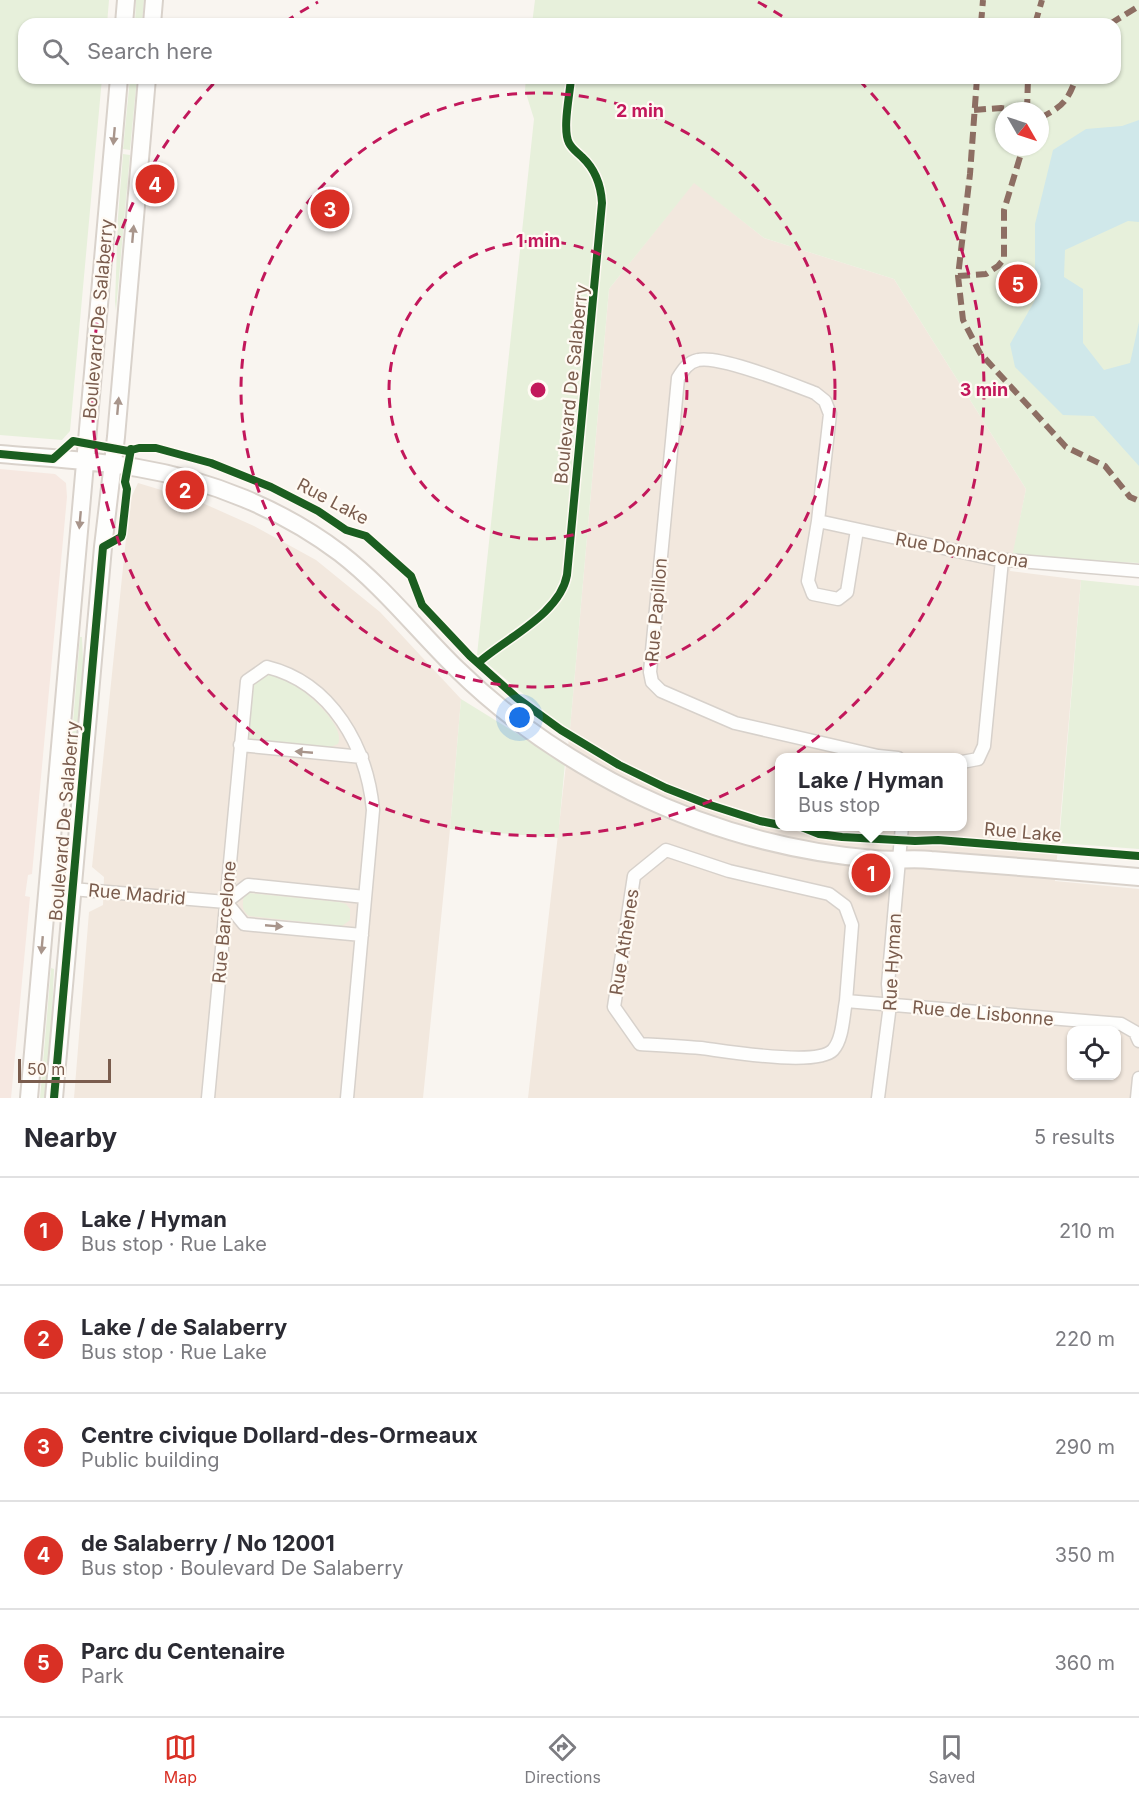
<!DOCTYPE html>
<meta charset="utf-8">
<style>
:root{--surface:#fff;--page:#f7f7f7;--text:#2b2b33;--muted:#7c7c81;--line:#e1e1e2;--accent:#d93025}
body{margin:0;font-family:Inter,sans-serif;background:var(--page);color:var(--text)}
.controls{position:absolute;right:18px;bottom:18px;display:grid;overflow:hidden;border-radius:12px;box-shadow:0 2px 4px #0004}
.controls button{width:54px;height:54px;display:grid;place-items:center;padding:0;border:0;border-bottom:2px solid var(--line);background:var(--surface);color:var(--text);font:30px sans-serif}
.compass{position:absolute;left:995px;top:102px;width:54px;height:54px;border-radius:50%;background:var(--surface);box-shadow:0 2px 4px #0004;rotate:129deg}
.scale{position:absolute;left:18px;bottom:15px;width:93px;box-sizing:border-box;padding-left:6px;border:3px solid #7a5c4d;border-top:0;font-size:16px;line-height:21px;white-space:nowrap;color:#7a5c4d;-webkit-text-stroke:4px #fffaf3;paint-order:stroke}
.you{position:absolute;left:520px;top:718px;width:21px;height:21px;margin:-15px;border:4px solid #fff;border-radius:50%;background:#1a73e8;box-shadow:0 0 0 9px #1a73e833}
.badge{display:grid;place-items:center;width:39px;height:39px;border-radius:50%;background:var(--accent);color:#fff;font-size:20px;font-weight:700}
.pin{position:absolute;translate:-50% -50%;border:3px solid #fff;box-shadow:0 2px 6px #0006}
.popup{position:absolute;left:775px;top:753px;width:192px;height:78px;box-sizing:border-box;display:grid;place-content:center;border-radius:12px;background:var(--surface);filter:drop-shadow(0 2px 4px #0005);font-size:20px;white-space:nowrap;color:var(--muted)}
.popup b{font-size:22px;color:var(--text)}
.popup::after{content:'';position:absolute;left:50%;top:100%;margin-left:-12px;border:12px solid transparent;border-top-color:var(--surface)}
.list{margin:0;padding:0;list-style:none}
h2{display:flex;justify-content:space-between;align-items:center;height:78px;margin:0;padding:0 24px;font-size:26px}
h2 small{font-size:20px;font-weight:400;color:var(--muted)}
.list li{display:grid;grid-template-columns:39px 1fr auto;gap:18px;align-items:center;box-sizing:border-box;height:108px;padding:0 24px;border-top:2px solid var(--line)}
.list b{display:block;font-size:22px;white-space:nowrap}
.list p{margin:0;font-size:20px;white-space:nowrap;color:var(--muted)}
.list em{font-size:20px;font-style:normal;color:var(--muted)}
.icon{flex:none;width:33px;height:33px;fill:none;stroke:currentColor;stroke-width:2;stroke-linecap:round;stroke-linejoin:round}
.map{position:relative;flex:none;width:1139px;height:1098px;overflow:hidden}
.search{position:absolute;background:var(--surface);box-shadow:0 2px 4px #0004;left:18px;right:18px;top:18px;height:66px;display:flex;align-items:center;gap:15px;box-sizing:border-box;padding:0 21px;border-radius:18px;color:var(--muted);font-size:22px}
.sheet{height:618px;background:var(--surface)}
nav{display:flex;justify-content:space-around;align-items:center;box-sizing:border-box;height:84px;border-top:2px solid var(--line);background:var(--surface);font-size:16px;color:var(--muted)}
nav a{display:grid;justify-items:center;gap:3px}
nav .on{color:var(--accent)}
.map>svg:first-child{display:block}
.residential{fill:#f2e8de;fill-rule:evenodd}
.commercial{fill:#f6e8e1}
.green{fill:#e7f0db;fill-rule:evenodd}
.water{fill:#d0e8ea}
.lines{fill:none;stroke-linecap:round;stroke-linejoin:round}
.street-casing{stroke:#d7d1cb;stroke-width:15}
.secondary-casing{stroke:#d9d2cb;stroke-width:20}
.street{stroke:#fefefd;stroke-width:12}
.secondary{stroke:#fefefd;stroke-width:16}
.quiet{stroke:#8d6e63;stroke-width:6;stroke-dasharray:12 6;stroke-linecap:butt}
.cycleway-casing{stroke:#fffaf3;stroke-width:11}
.cycleway{stroke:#1b5e20;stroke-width:8}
.oneway{fill:#a8958b}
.ring{fill:none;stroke:#c2185b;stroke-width:3;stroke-dasharray:10 8}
.labels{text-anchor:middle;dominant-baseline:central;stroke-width:4.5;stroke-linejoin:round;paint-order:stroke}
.street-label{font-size:18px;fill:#7a5c4d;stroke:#fffaf3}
.centre{fill:#c2185b;stroke:#fffaf3;stroke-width:3}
.ring-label{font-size:18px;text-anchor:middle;font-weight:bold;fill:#c2185b;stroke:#fffaf3;stroke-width:4.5;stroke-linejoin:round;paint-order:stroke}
</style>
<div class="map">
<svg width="1139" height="1098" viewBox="0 0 1139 1098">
<rect width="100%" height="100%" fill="#f9f5f0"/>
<path class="residential" d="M 694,182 L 764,238 L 894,279 L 1026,489 L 1010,571 L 1081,580 L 1055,881 L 1139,889 L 1139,1098 L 528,1098 L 570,729 L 609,289 ZM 780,758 L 962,758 L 962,826 L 780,826 ZM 1072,1030 L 1116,1030 L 1116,1076 L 1072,1076 Z
M 138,483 L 198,501 L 254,526 L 316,560 L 380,612 L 461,699 L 450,829 L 423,1098 L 74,1098 L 89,912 L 103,905 L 104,877 L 92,867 L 130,500 Z"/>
<path class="commercial" d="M 0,469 L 55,474 L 66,483 L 67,497 L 32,874 L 28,875 L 25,896 L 30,897 L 11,1098 L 0,1098 Z"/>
<path class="green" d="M 0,0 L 109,0 L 107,24 L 24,24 L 24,78 L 102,78 L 70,431 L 62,440 L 0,435 Z
M 136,0 L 144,0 L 142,24 L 135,24 Z
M 535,0 L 1139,0 L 1139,563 L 1012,557 L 1026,489 L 894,279 L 764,238 L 694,183 L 609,289 L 570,729 L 559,724 L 477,655 L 534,119 L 525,90 L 526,78 L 1115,78 L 1115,24 L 532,24 ZM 1004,111 L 1040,111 L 1040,147 L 1004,147 Z
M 130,78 L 137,78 L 130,150 L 123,149 Z
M 123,154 L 130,155 L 116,311 L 115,302 L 118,217 Z
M 1081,580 L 1139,586 L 1139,849 L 1059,843 Z
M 80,637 L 82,637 L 84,683 L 70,836 L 68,836 L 72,734 Z
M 270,674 C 279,677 288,680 296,686 C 310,695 346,727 338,744 L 325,749 L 254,742 L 249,738 L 248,732 L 252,688 L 255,682 Z
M 461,699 L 565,763 L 558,838 L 450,829 Z
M 249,893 L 339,902 L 346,904 L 350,909 L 350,920 L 342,926 L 249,916 C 242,910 242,905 244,896 Z
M 51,968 L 54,969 L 50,1065 L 47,1098 L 40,1098 Z"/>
<path class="water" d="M 1139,120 L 1139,222 L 1128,221 L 1065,250 L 1064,277 L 1083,289 L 1083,343 L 1104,370 L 1130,363 L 1139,322 L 1139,466 L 1094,416 L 1063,415 L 1015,367 L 1010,344 L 1035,300 L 1035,224 L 1053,150 L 1086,129 L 1122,126 Z"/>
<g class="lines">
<defs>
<path id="street" d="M 818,521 L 808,581 L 813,594 L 838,599 L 847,592 L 857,530
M 240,745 L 362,757
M 898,758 L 878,756 L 735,723 L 661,691 L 652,682 L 650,672 L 678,378 C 683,370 688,362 698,360 C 720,355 791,384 815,393 L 825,401 L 830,414 L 818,521 L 994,559 L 1139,571
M 962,762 L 978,759 L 984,746 L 1002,560
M 48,887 L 226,902 L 248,885 L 365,897
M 226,902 L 244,924 L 362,935
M 846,1001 L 852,925 L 845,906 L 829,894 L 729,871 L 666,850 L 634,876 L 614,1007 L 640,1044 C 660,1045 681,1046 701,1048 C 725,1051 817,1067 833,1050 C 843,1039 843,1016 846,1001 L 1121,1024 L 1135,1032 L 1139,1041
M 208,1098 L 247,681 L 267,667 C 332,683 367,747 373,810 L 347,1098
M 878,1098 L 890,1005 L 888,984 L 902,826
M 1137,1098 L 1139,1078"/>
<path id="secondary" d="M 124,24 L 126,0
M 152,24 L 154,0
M 0,454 C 46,458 93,460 138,468 C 210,480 282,509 340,553 C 384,587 418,631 457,669 C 508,719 568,760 632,792 C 708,829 790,852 874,859 C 893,861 912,858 931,860 C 1000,865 1070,871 1139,877
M 29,1098 L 119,78
M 54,1098 L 103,547 L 116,437 L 147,78"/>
</defs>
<use href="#street" class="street-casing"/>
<use href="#secondary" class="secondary-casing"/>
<use href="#street" class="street"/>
<use href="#secondary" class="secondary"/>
<path class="quiet" d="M 981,24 L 983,0
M 1035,24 L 1042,0
M 1110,24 L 1139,6
M 977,78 L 970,174 L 958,276 L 963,320 L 980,353 L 1066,447 L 1105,466 L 1130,497 L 1139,501
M 974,110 L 1001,108 L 1019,111
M 1027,111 L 1028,78
M 1040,118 C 1062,107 1068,101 1076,78
M 958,276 L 986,274 L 998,266 L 1004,259 L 1004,210 L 1023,147"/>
<defs>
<path id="cycleway" d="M 0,454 L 53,459 L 73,441 L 128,451 L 139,448 L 156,448 L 211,463 L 271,487 L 318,511 L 346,530 L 366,536 L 411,576 L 422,605 L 470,656 L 517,698 L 561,730 L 619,765 L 666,788 L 707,804 L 760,821 L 780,825
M 478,663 C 506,638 560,614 567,575 L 602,203 C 601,185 595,169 582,157 C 577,152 572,149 569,143 C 562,129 570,94 571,78
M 799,826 L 819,834 L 842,837 L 915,841 L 938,840 L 1139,856
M 54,1098 L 103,547 L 121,537 L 122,534 L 127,489 L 125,482 L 131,449"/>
</defs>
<use href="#cycleway" class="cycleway-casing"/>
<use href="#cycleway" class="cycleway"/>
</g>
<defs><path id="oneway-solid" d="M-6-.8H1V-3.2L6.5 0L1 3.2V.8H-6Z" transform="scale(1.5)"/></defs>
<g class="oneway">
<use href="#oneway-solid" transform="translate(114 136) rotate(95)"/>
<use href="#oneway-solid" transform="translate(133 234) rotate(-85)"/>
<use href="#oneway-solid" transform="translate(118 406) rotate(-85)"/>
<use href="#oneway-solid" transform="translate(80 520) rotate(95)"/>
<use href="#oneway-solid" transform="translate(304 752) rotate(-175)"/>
<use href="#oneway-solid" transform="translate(274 926) rotate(5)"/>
<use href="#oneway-solid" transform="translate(42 945) rotate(95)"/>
</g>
<g class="ring">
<circle cx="538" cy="390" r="149"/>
<circle cx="538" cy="390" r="297"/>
<path d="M285 22A446 446 0 0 1 318 2M758 2A446 446 0 0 1 791 22M859 80A446 446 0 1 1 217 80"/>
</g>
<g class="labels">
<g class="street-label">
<text transform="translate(98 319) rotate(-85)">Boulevard De Salaberry</text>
<text transform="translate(571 384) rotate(-84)">Boulevard De Salaberry</text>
<text transform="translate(333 501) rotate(28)">Rue Lake</text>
<text transform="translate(962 550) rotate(10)">Rue Donnacona</text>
<text transform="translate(656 610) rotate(-85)">Rue Papillon</text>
<text transform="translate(64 821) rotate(-85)">Boulevard De Salaberry</text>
<text transform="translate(1023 832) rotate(5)">Rue Lake</text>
<text transform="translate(137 894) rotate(5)">Rue Madrid</text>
<text transform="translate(224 922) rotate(-85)">Rue Barcelone</text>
<text transform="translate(624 942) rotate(-81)">Rue Athènes</text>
<text transform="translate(892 962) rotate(-87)">Rue Hyman</text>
<text transform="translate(983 1013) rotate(5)">Rue de Lisbonne</text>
</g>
</g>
<circle cx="538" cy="390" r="9" class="centre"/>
<g class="ring-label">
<text x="640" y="117">2 min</text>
<text x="538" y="247">1 min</text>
<text x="984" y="396">3 min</text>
</g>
</svg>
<div class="controls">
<button><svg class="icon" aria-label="locate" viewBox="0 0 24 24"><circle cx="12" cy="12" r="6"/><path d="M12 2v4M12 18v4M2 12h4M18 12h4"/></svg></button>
</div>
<svg class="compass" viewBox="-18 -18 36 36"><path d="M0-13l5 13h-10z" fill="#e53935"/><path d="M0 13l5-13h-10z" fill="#7c7c81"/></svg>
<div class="scale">50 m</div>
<div class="you"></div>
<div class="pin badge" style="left:871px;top:873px">1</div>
<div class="popup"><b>Lake / Hyman</b>Bus stop</div>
<div class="pin badge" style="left:185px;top:490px">2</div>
<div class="pin badge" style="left:330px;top:209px">3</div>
<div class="pin badge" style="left:155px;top:184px">4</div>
<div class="pin badge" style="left:1018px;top:284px">5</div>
<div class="search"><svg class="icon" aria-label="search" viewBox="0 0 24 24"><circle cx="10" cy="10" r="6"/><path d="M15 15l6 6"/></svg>Search here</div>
</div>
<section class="sheet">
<h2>Nearby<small>5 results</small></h2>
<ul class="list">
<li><span class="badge">1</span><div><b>Lake / Hyman</b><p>Bus stop · Rue Lake</p></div><em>210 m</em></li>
<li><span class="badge">2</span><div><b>Lake / de Salaberry</b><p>Bus stop · Rue Lake</p></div><em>220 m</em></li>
<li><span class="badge">3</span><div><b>Centre civique Dollard-des-Ormeaux</b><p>Public building</p></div><em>290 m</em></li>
<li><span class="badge">4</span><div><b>de Salaberry / No 12001</b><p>Bus stop · Boulevard De Salaberry</p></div><em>350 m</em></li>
<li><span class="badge">5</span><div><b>Parc du Centenaire</b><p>Park</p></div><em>360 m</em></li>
</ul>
</section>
<nav>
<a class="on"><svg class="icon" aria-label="map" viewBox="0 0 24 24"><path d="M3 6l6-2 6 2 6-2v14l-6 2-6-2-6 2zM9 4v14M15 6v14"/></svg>Map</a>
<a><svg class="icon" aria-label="directions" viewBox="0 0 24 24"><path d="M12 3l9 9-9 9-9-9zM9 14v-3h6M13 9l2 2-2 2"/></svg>Directions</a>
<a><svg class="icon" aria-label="saved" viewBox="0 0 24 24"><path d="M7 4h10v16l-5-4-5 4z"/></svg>Saved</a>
</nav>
